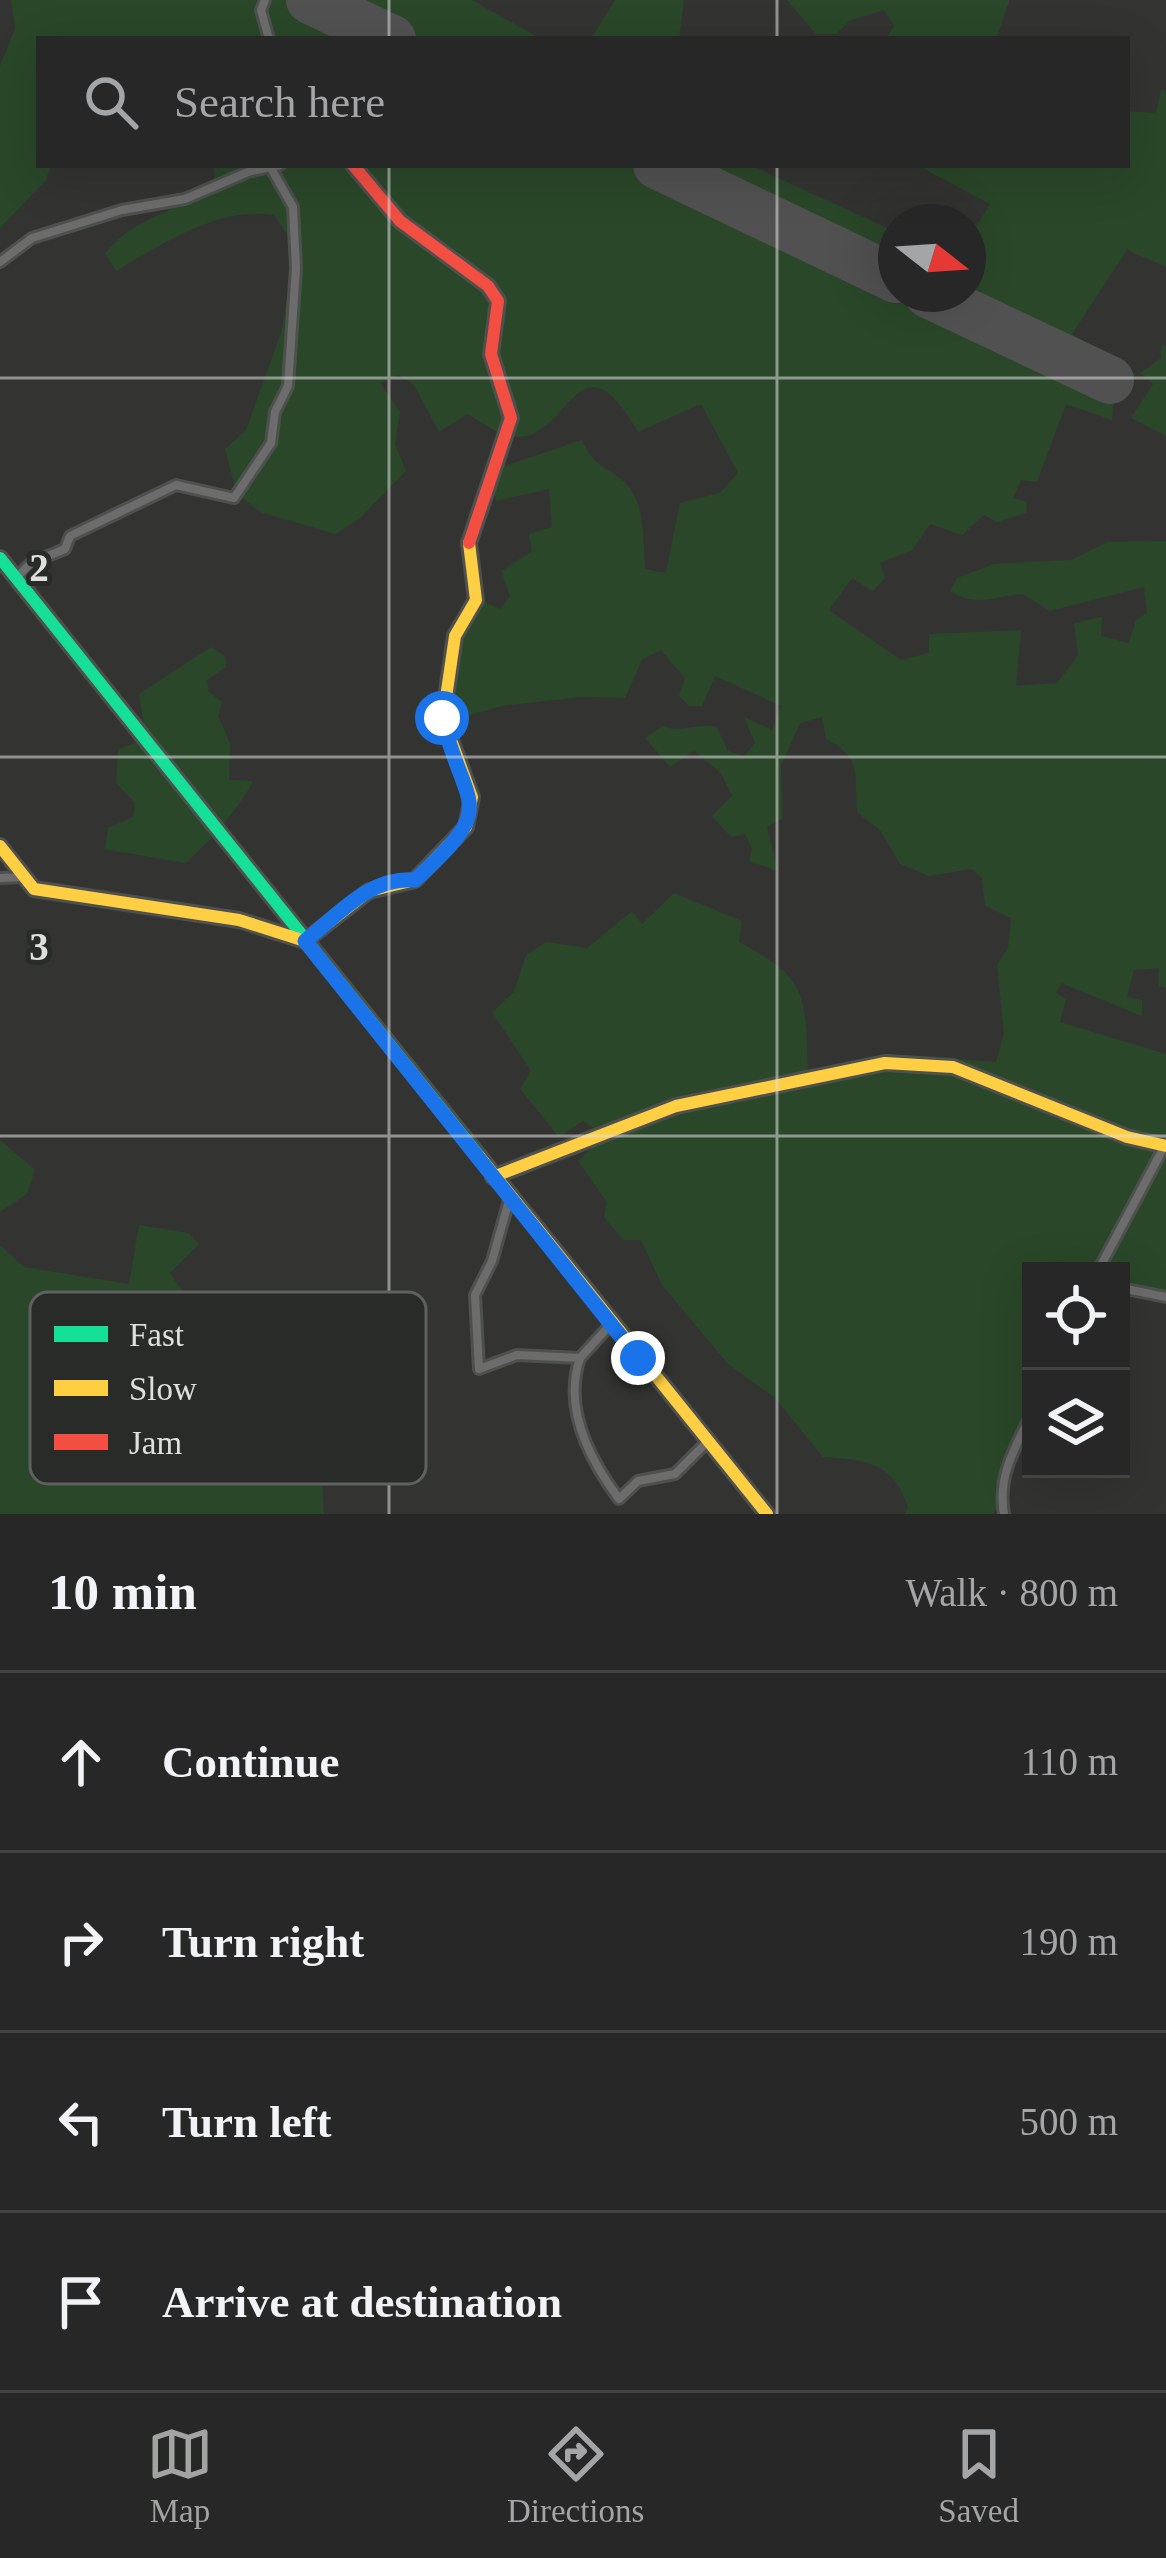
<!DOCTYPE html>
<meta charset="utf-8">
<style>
:root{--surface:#262726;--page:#2e2f2e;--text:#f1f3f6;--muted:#a4a5a7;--line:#424443;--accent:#a2a4a2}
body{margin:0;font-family:Georgia,serif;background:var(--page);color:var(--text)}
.controls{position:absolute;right:36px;bottom:36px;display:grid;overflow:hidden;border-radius:0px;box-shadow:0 12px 48px #0002}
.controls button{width:108px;height:108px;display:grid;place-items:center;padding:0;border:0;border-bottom:3px solid var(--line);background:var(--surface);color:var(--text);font:60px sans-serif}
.compass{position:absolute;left:878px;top:204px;width:108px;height:108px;border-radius:50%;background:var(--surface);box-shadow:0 12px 48px #0002;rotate:107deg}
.stop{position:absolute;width:36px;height:36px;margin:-27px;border:9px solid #1a73e8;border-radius:50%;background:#fff}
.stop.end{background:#1a73e8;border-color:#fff;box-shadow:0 3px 12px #0008}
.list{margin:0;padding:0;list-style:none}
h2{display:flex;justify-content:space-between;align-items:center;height:156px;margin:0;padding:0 48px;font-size:51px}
h2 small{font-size:39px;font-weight:400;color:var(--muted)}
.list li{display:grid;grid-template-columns:78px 1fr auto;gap:36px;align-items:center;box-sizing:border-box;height:180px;padding:0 48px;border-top:3px solid var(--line)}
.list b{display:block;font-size:45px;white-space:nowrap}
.list em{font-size:39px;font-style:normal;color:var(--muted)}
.icon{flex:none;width:66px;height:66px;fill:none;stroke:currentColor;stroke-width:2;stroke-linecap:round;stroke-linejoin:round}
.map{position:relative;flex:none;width:1166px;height:1514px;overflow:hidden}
.search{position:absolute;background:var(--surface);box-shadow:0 12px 48px #0002;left:36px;right:36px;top:36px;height:132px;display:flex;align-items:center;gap:30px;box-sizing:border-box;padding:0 42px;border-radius:0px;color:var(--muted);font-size:45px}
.sheet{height:876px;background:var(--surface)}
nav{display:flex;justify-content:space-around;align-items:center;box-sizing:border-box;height:168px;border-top:3px solid var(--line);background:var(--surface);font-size:33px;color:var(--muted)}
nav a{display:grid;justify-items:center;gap:6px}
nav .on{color:var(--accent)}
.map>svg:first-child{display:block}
.green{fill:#2a4729}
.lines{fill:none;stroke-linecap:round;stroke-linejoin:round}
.runway{stroke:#505150;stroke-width:48}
.street-casing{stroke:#4e504e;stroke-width:14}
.fast-casing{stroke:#4e504e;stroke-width:18}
.slow-casing{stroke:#4e504e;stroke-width:18}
.jam-casing{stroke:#4e504e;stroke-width:18}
.street{stroke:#6b6c6b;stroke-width:8}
.fast{stroke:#16e098;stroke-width:12}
.slow{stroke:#ffcf43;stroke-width:12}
.jam{stroke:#f24e42;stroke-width:12}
.route{stroke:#1a73e8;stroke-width:15}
.grid{fill:none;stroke:#dee0de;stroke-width:3;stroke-opacity:0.55}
.key{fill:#282b28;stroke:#5f615f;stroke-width:3}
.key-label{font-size:33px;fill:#dee0de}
.grid-label{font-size:39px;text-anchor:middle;font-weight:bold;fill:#dee0de;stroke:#282b28;stroke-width:10;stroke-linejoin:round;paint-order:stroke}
</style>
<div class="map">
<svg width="1166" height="1514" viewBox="0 0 1166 1514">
<rect width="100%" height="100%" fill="#333432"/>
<path class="green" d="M 11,0 L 472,0 L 541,39 L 39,39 L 39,165 L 51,165 L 46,180 L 0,228 L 0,66 L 15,29 Z
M 615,0 L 684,0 L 679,39 L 591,39 Z
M 787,0 L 1009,0 L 1009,2 L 996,39 L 886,39 L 894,26 L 884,10 L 851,20 L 836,34 L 816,34 Z
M 1161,89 L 1166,91 L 1166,267 L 1127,250 L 1072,334 L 1136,374 L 1113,406 L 1112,420 L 1066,404 L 1037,482 L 1021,480 L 1013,498 L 1027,502 L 1026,513 L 997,522 L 984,515 L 962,535 L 930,524 L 912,550 L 880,563 L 885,578 L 873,591 L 852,578 L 829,610 L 901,660 L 929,653 L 929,634 L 1021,630 L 1016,686 L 1057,683 L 1078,655 L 1074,623 L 1102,617 L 1101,636 L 1129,643 L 1136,620 L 1147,613 L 1144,587 L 1050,611 L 1023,594 C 995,596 976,608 950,591 L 957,578 L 994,564 L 1071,560 L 1107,542 L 1166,541 L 1166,988 L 1158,986 L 1159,968 L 1134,970 L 1127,997 L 1142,1000 L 1142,1016 L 1061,983 L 1056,993 L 1066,999 L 1060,1022 L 1166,1054 L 1166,1291 L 1121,1282 L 1121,1271 L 1031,1271 L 1031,1400 L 995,1490 L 997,1508 L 993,1514 L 905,1514 L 908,1507 C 893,1462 866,1460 823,1457 L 774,1397 L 728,1364 L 662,1285 L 641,1240 L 623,1240 L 604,1217 L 607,1202 L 578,1161 L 599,1141 L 597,1130 L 583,1121 L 559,1137 L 520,1089 L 531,1071 L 492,1012 L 514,992 L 526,955 L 546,942 L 587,948 L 632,911 L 642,924 L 674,893 L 742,921 L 739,942 C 810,979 805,997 808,1073 L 887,1054 L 996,1062 L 1004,1034 L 997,965 L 1008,948 L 1011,918 L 985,906 L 982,878 L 971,869 L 929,876 L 900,864 L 880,830 L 857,812 C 854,775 863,758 826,739 L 822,717 L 800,723 L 781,766 L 783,818 L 767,827 L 778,871 L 749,861 L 752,849 L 745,834 L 731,837 L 712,816 L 732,796 L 721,773 L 694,751 L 670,767 L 645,738 L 663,726 C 682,734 698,722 717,727 L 728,751 L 744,756 L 755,743 L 744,717 L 772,730 L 781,706 L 715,676 L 702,706 L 689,706 L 679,696 L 685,678 L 661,650 L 642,660 L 625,698 L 581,697 L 502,706 L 449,721 L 452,653 L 472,596 L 500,609 L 510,596 L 501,571 L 532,551 L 529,534 L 552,527 L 549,489 L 496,501 L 490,471 L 582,440 C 596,472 609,465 628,486 C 646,507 643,544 645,569 L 666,573 L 680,503 L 720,493 L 738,473 L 701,404 L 638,432 C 575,323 571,449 508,436 C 495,433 479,420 467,414 L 439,432 L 414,385 L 399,375 L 380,383 L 400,412 L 395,444 L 406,471 L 360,518 L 336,534 L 260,512 L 237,494 L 225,449 L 246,430 L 282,330 L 293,257 L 290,238 L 274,215 C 219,206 162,244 116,271 L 105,254 C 138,211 186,215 215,177 L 213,165 L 750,165 L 896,232 L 896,294 L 968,294 L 968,240 L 990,204 L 917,165 L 1127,165 L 1127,111 L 1156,113 Z
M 1161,346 L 1166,346 L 1166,436 L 1131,418 L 1153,384 L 1140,373 L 1161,358 Z
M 211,647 L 225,656 L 226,667 L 207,680 L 208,691 L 222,702 L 218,716 L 230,743 L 229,780 L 253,781 C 244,802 204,849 185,863 L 105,849 L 108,828 L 133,817 L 135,803 L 116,783 L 118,750 L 146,738 L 139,694 Z
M 0,1140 L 35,1170 L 27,1194 L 0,1212 Z
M 139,1225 L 189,1233 L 199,1244 L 170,1273 L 188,1300 L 177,1314 L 187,1330 L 144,1382 L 179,1420 L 212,1411 L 264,1367 L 308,1406 L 340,1457 L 321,1469 L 324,1514 L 0,1514 L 0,1245 L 24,1267 L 129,1284 Z"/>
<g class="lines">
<path class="runway" d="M 310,0 L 392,39
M 657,165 L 896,279
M 928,294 L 1110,380"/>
<defs>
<path id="street" d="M 265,0 L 261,10 L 269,39
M 0,262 L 32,238 L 122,210 L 185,199 L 248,172 L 280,165
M 16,578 L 31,563 L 65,549 L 70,536 L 176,485 L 234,498 L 271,443 L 275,412 L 288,386 L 296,268 L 293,207 L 272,170
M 0,878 L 23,877
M 510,1197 L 492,1261 L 475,1295 L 479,1369 L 517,1355 L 580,1358 L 611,1324
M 1098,1271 L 1164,1147
M 1121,1288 L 1166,1297
M 580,1358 C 563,1408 589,1459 619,1499 L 638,1481 L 675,1474 L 706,1443
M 1004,1514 C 997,1478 1015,1447 1031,1415"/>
<path id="fast" d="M 0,558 L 479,1156"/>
<path id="slow" d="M 0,846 L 34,889 L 239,920 L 305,941 L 369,891 L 415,880 L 466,827 L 472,797 L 443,718 L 455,636 L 476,600 L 469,543
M 479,1156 L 767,1514
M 493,1177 L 676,1106 L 885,1063 L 953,1067 L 1127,1137 L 1166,1146"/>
<path id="jam" d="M 353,165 L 400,221 L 488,286 L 498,301 L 491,354 L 511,418 L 469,543"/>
</defs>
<use href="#street" class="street-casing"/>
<use href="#fast" class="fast-casing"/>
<use href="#slow" class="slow-casing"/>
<use href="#jam" class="jam-casing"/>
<use href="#street" class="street"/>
<use href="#fast" class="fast"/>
<use href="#slow" class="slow"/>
<use href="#jam" class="jam"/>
</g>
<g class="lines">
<path class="route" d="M 442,718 C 466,813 500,802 415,880 C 369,877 340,913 305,941 L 638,1358"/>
</g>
<path class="grid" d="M 389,0 L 389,39M 777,0 L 777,39M 389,165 L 389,1514M 777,165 L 777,1514M 0,378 L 1166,378M 0,757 L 1166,757M 0,1136 L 1166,1136"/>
<rect x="30" y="1292" width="396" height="192" rx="18" class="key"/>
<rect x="54" y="1326" width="54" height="16" fill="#16e098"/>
<rect x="54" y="1380" width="54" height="16" fill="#ffcf43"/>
<rect x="54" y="1434" width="54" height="16" fill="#f24e42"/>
<g class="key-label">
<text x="129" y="1346">Fast</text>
<text x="129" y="1400">Slow</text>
<text x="129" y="1454">Jam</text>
</g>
<g class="grid-label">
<text x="39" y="581">2</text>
<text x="39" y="960">3</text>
</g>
</svg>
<div class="controls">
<button><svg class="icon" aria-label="locate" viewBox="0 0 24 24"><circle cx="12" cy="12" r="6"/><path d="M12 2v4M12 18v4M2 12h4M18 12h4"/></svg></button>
<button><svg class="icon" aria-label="layers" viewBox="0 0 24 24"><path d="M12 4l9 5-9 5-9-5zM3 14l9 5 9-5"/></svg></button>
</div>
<svg class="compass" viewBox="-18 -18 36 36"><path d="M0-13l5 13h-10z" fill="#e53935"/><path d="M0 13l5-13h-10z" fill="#a4a5a7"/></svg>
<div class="stop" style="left:442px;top:718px"></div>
<div class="stop end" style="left:638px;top:1358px"></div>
<div class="search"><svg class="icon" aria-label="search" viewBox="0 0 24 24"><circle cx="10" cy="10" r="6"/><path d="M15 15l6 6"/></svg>Search here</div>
</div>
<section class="sheet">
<h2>10 min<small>Walk · 800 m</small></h2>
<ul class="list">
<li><svg class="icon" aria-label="ahead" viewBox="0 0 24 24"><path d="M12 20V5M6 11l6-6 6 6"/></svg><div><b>Continue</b></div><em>110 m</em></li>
<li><svg class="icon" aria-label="right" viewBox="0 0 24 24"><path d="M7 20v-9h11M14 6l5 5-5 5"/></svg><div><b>Turn right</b></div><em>190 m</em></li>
<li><svg class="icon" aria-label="left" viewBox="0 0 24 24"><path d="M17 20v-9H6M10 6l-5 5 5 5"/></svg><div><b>Turn left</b></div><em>500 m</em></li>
<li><svg class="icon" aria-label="arrive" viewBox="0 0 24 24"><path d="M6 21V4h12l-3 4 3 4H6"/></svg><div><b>Arrive at destination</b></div></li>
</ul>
</section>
<nav>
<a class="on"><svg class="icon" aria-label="map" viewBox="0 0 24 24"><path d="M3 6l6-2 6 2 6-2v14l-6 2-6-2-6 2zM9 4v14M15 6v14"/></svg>Map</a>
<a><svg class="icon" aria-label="directions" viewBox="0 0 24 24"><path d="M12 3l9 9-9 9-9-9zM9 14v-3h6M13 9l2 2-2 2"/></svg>Directions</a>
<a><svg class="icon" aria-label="saved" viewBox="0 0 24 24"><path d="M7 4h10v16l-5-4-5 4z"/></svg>Saved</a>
</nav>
